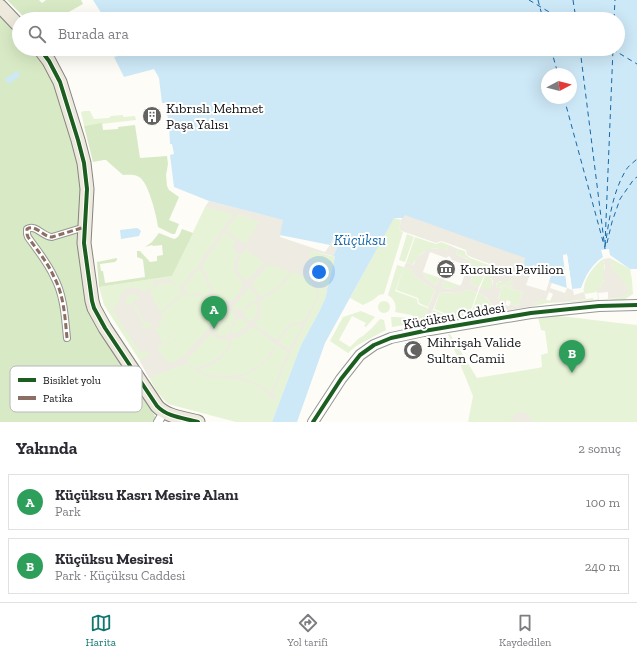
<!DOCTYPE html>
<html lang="tr">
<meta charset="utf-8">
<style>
:root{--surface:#fff;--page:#f7f7f7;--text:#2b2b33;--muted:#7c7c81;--line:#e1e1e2;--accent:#0f766e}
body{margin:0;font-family:"Zilla Slab",serif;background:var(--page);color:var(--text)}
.compass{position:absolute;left:541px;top:68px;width:36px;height:36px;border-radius:50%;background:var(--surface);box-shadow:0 4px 16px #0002;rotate:83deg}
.you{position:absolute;left:319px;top:272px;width:14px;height:14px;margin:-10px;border:3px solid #fff;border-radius:50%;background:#1a73e8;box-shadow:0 0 0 6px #1a73e833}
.badge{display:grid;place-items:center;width:26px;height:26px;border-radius:50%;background:var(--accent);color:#fff;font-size:13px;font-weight:700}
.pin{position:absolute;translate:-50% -33px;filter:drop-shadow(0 1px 2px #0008)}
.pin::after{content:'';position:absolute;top:21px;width:14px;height:12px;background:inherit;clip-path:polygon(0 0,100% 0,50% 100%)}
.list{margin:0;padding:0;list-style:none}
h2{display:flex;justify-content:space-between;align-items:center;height:52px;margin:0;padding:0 16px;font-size:17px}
h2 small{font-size:13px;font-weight:400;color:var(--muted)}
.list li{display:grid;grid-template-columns:26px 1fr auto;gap:12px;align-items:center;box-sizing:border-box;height:56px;margin:0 8px 8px;padding:0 8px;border:1px solid var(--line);border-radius:0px}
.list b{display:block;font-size:15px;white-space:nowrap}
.list p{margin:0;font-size:13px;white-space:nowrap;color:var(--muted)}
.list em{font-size:13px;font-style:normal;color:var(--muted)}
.icon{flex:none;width:22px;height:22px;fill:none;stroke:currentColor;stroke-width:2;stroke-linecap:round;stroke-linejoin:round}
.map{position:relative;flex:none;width:637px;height:422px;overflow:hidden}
.search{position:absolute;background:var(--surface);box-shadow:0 4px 16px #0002;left:12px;right:12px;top:12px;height:44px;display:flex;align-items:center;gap:10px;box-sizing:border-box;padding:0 14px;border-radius:22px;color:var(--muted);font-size:15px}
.sheet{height:180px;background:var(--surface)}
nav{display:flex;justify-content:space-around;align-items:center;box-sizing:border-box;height:56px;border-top:1px solid var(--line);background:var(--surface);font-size:11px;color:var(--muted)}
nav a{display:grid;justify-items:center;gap:2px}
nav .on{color:var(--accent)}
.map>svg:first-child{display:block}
.green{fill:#e7f3d7}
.forest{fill:#d8eac5}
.plaza{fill:#edebe2;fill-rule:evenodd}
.water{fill:#cde8f7;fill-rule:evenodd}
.pier{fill:#fdfcf7}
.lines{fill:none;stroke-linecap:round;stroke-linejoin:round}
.ferry{stroke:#1768a6;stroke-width:1;stroke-dasharray:5 4;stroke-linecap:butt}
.pedestrian-casing{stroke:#979795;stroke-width:8}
.minor-casing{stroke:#979795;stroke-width:10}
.tertiary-casing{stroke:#979795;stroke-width:12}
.primary-casing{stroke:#858482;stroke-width:15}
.pedestrian{stroke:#fffffe;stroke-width:6}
.minor{stroke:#fffffe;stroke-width:8}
.tertiary{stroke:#fffffe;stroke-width:10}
.primary{stroke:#ede9dc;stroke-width:13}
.quiet{stroke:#8d6e63;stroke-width:3;stroke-dasharray:6 3;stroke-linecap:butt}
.cycleway-casing{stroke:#fff;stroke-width:6}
.cycleway{stroke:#1b5e20;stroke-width:4}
.labels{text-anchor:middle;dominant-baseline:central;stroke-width:4;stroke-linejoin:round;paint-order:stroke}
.poi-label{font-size:14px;fill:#111;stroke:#fff;text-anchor:start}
.street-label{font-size:14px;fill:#111;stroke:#fff}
.water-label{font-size:15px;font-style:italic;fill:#1768a6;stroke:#fff}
.key{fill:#fff;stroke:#b8b8b8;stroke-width:1}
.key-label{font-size:11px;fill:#111}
</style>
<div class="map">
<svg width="637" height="422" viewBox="0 0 637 422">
<rect width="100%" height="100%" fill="#fdfcf7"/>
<path class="green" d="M 84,111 L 90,111 L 94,119 L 109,118 L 111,116 L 123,115 L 123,117 L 135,116 L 136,120 L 84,126 L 81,112 Z
M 205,207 L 238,214 L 261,222 L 279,244 L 311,251 L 313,251 L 335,257 L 325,299 L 319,312 L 301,345 L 272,422 L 236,422 L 168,404 L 165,401 L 157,392 L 140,361 L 104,305 L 99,287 L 172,276 Z
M 393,219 L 398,219 L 401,221 L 399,230 L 403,232 L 384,294 L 379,295 L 373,300 L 363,305 L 350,298 Z
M 407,234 L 414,237 L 405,262 L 399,260 Z
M 415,237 L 436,244 L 441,242 L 449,245 L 447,250 C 430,245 422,251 412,265 L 406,263 Z
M 458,249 L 465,251 L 466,255 L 470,258 L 489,265 L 479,287 L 470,284 C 472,277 475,266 469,260 C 465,257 460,256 456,254 Z
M 610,258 L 630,269 L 632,280 L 633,294 L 624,300 L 611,300 L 611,299 C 617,298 626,296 628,289 C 625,283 620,279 616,274 C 612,269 611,263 610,258 Z
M 603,259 C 605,265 605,278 603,283 C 601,286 599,288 597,292 L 598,293 L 599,300 L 597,300 L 596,301 L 548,303 L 534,306 L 534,304 L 543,299 C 546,299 548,301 552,301 C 565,303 580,300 593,298 L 594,300 L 598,299 L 597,292 L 585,294 C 584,292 583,290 584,287 C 585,278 595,264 603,259 Z
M 397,265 L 404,267 L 395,291 L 417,299 L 418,304 L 428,308 L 423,321 L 411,315 L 395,312 C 397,305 394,299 388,295 Z
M 404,267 L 412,270 L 415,276 L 435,290 L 428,307 L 419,303 L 418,298 L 396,290 Z
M 488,268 L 491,271 C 489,279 495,281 491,289 L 484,289 L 480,288 Z
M 423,272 L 440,278 L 436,286 L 426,278 Z
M 445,280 L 461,286 L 450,289 L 442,288 Z
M 510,280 L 513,283 L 513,286 L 512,287 L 502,285 L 500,288 L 497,288 L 496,285 L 498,282 L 506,281 Z
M 502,286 L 523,292 L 518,306 L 510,304 L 511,302 L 507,300 L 506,302 L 498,300 Z
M 468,289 L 477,293 L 468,319 L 448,313 L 444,313 L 434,309 L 440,292 C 449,293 460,294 468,289 Z
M 478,293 C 487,296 487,299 492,306 L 504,309 L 504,311 L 469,319 Z
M378 307a6 6 0 1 1 12 0a6 6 0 1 1-12 0Z
M 433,310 L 444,314 L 448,313 L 469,320 L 434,323 L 428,322 Z
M 361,311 L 375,317 L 366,327 L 364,326 L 366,323 L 352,316 L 339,340 L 350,347 L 358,339 L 364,335 L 372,328 L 380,319 L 384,320 L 386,330 L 356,346 L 348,353 L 330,341 L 343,317 Z
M 545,315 C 576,317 606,322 637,325 L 637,422 L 468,422 L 473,396 L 448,334 L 450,334 L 477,378 L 538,368 L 542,367 L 541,355 L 548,353 L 545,331 L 541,330 L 538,317 Z
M 391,317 C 402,317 411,318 420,322 L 392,327 Z"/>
<path class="forest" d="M 7,0 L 39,0 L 42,3 L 46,0 L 81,0 L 83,4 L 56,19 L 26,19 Z
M 0,13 L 19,32 L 19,49 L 34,49 L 56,83 L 74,141 L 82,187 L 81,266 L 121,362 L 155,416 L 155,422 L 0,422 Z
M 102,123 L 103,130 L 118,129 L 118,127 L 135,125 L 140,158 L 167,156 L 168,164 L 166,175 L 167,186 L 169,190 L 179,197 L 169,220 L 179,224 L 175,234 L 172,234 L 158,227 C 157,217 148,181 139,177 C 134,174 128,175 123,175 L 106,160 L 104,160 L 93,162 L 84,126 Z
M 182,229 L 193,233 L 172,276 L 99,287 L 97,262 L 117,258 L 117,260 L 115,262 L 100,264 L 101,271 L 103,271 L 105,283 L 145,277 L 143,260 L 142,259 L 137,257 L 137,251 L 140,251 L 150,262 L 157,261 L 157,256 L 163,255 L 162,245 L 153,246 L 152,245 L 145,247 L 152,242 L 159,233 L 174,239 C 179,238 180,233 182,229 Z"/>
<path class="plaza" d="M 209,201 L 284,220 L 280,237 L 325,252 L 330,245 L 336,232 L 342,234 L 337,248 L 333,256 L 313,251 L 311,251 L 310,257 L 315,276 L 318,277 L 319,284 L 328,288 L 328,291 L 318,286 L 317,287 L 319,297 L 290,354 L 273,393 L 276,396 L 275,398 L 273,399 L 269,398 L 268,394 L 255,385 L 248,382 L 239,379 L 216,378 L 209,377 L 197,371 L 185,364 L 149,378 L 140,361 L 149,355 L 145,350 L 140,353 L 113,310 L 117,304 L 122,293 L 125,290 L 129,288 L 137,288 L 143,290 L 142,291 L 145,293 L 148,288 L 150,289 L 154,285 L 154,280 L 170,278 L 171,282 L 183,284 L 186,281 L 192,271 L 197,268 L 206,253 L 233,214 L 205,207 ZM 238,214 L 260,222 L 245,244 L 226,230 ZM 224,233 L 236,241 L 232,248 L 238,253 L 234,263 L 234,268 L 236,274 L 243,285 L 241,290 L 231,302 L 226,300 L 223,301 L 213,293 L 212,288 L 209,284 L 206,272 L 201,268 L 208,256 ZM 245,249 L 264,262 L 249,279 L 244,279 L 242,278 L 238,270 L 238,263 L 241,256 ZM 268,264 L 290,272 L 279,285 L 273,290 L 260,297 L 252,284 ZM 199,270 L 203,273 L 204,277 L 206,280 L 207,285 L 210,289 L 210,292 L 208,295 L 205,296 L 201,293 L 198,294 L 194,293 L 190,294 L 187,293 L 184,289 L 185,285 L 188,283 L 190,279 L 193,277 L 194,272 ZM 292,272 L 309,278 L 310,282 L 314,284 L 317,297 L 304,321 L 293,323 L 287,326 L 277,340 L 255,325 L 260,316 L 261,309 L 260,300 L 270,295 L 278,289 L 285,282 ZM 170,283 L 182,285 L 181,288 L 182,293 L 160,312 L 150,291 L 158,284 ZM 250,287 L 257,299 L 251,302 L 241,310 L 238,309 L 235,310 L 232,308 ZM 132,294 L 137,295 L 140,298 L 134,300 L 133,302 L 145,322 L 151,323 L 151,325 L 147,329 L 144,329 L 139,327 L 143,326 L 144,324 L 131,303 L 126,304 L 126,298 L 128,297 ZM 184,294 L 189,296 L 193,295 L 196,296 L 200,296 L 205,298 L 210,295 L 222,305 L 222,308 L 224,311 L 183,357 L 172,363 L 168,363 L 157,348 L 162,344 L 164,346 L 175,340 L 165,322 L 158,326 L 157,325 L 163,318 L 161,314 ZM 257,301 L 257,310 L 255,317 L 251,322 L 244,316 L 243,311 L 252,304 ZM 230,310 L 233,313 L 235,318 L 230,329 L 229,335 L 219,335 L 214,333 L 213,332 ZM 237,319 L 242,319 L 249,325 L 239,332 L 231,335 L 232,330 ZM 165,323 L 174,339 L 164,345 L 155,329 ZM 303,324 L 289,349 L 279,342 L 289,328 L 294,325 ZM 253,327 L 276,344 L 267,357 L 257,367 L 243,374 L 230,376 L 211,375 L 198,370 L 214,364 L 221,359 L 229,348 L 232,339 L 241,336 ZM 210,334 L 219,339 L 229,339 L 227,347 L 221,356 L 212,362 L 198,367 L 193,367 L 186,363 L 187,360 ZM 277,345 L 288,352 L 271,393 L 256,383 L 240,377 L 254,371 L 263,364 L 270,357 Z
M 405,214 L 526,258 L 523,275 L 529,277 L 526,285 L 546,291 L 549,282 L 552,283 L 550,288 L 565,293 L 567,288 L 573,290 L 574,295 L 584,292 L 586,299 L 561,302 L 550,301 L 553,294 L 549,292 L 546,300 L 543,299 L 534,304 L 534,306 L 504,311 L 504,309 L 499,309 L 497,307 L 492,306 L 487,298 L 485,296 L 478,293 L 480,288 L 488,289 L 491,289 L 492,286 L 493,282 L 490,275 L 491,271 L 488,268 L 490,264 L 471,257 L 467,255 L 466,250 L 450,244 L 441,241 L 436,243 L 399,230 L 401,221 L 398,219 L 393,219 L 394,218 L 401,220 ZM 510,280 L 513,283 L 513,286 L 512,287 L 502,285 L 500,288 L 497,288 L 496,284 L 498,282 L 500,281 L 504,283 ZM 502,286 L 523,292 L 518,306 L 510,304 L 509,306 L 505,305 L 506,302 L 498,299 Z
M 449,245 L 458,249 L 456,254 L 469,260 L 472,265 L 472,277 L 470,284 L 479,287 L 477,293 L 468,289 L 463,292 L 457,293 L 440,292 L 428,322 L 423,321 L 435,290 L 419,279 L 415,276 L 412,270 L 404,267 L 406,263 L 413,265 L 417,258 L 428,249 L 442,248 L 447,250 ZM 430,252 L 446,258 L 449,256 L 451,258 L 451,259 L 452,260 L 468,266 L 461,285 L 450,289 L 442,288 L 445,280 L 440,278 L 436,286 L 426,278 L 423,272 Z
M 610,258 L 612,267 L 616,273 L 623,281 L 628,289 L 628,293 L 621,297 L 608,299 L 608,292 L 598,293 L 597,292 L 598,289 L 601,286 L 602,283 L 604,281 L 603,275 L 605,267 L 603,259 Z
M 523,412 L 527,414 L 532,420 L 532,422 L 517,422 L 510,418 L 515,414 Z"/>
<path class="water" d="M 93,0 L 637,0 L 637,269 L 630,269 L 610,255 L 609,249 L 601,250 L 603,257 C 591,265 586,275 581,288 L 572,289 L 567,255 L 563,255 L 567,288 L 549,282 L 552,272 L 533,265 L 529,277 L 523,275 L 525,258 L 405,215 L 403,218 L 394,218 L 325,343 L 297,422 L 272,422 L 301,345 L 319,312 L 325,299 L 335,257 L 333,256 L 337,248 L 342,234 L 336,232 L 330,245 L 280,235 L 283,220 L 209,201 L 174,187 L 170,155 L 174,154 L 172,144 L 170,144 L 169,124 L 165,103 L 162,103 L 159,78 L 154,69 L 124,77 L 114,57 L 133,52 L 132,49 L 618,49 L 618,19 L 105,19 ZM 547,74 L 571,74 L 571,98 L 547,98 Z
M 17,71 L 20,76 L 8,84 L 5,79 Z
M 137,228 L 139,229 L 141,231 L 139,236 L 121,239 L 120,230 Z"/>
<path class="pier" d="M 567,254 L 572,289 L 570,289 L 566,257 L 565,257 L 569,288 L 567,288 L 563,255 Z"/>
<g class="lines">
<path class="ferry" d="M 529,0 L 561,19
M 538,0 L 543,19
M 573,0 L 576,19
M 614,19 L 615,0
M 551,49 L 558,74
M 580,49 L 605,249
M 612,49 L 637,64
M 564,98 L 604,245
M 607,243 L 612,222 L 620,199 L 634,179 L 637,177
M 605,245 L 613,49
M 605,247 C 609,221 612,193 626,170 C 628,166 633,163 637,159"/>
<defs>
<path id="pedestrian" d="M 67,338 C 65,318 64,295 54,277 C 48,263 37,250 28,237 L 27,234 L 27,229 C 36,224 43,237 52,237 L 85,227"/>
<path id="minor" d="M 158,422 L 164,412"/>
<path id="tertiary" d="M 313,422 L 341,379 L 360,355 L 374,345 L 391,338 L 424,331 L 531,313 L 599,306 L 637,305"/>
<path id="primary" d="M 0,6 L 19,26
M 40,49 L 49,61 L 60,82 L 78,140 L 84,163 L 87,189 L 84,243 L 92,301 L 94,308 L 105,328 L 157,406 C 167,417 184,418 198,422"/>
</defs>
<use href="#pedestrian" class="pedestrian-casing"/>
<use href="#minor" class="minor-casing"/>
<use href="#tertiary" class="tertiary-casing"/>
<use href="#primary" class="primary-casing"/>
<use href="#pedestrian" class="pedestrian"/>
<use href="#minor" class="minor"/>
<use href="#tertiary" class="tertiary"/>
<use href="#primary" class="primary"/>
<path class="quiet" d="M 67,338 C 65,318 64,295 54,277 C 48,263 37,250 28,237 L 27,234 L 27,229 C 36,224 43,237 52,237 L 85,227"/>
<defs>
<path id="cycleway" d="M 40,49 L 49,61 L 60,82 L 78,140 L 84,163 L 87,189 L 84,243 L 92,301 L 94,308 L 105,328 L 157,406 C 167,417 184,418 198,422
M 313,422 L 341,379 L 360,355 L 374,345 L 391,338 L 424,331 L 531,313 L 599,306 L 637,305"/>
</defs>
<use href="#cycleway" class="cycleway-casing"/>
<use href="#cycleway" class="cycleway"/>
</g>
<defs>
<symbol id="building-disc" viewBox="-11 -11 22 22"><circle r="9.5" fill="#646362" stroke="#fff"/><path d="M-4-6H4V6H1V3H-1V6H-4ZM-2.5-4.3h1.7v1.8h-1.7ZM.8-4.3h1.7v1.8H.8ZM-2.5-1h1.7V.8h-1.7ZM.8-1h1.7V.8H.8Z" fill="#fff"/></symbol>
<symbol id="museum-disc" viewBox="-11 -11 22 22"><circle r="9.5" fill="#646362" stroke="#fff"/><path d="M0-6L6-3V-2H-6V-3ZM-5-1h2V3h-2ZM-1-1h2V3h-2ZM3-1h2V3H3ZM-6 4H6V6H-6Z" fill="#fff"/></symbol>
<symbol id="mosque-disc" viewBox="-11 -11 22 22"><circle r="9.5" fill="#646362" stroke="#fff"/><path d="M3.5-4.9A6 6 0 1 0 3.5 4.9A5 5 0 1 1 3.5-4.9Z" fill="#fff"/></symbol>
</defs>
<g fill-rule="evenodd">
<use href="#building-disc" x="141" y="105" width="22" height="22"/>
<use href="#museum-disc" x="435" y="258" width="22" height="22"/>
<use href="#mosque-disc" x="402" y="339" width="22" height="22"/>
</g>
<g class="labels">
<g class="poi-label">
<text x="166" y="108">Kıbrıslı Mehmet<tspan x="166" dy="16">Paşa Yalısı</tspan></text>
<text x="460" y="269">Kucuksu Pavilion</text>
<text x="427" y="342">Mihrişah Valide<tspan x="427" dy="16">Sultan Camii</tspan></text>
</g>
<g class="street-label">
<text transform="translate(454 316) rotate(-10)">Küçüksu Caddesi</text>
</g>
<g class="water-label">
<text x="360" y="240">Küçüksu</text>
</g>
</g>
<rect x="10" y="366" width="132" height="46" rx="6" class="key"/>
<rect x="18" y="378" width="18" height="4" fill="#1b5e20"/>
<rect x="18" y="396" width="18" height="4" fill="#8d6e63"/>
<g class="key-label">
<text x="43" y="384">Bisiklet yolu</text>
<text x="43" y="402">Patika</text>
</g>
</svg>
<svg class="compass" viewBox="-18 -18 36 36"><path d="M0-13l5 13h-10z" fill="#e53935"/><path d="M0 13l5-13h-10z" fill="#7c7c81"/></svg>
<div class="you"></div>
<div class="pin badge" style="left:214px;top:329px;background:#2e9e5b">A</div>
<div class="pin badge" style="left:572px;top:373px;background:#2e9e5b">B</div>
<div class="search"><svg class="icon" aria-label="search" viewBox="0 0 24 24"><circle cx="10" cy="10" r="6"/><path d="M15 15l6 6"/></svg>Burada ara</div>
</div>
<section class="sheet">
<h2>Yakında<small>2 sonuç</small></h2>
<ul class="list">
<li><span class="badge" style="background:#2e9e5b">A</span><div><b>Küçüksu Kasrı Mesire Alanı</b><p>Park</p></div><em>100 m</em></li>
<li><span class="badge" style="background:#2e9e5b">B</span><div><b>Küçüksu Mesiresi</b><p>Park · Küçüksu Caddesi</p></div><em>240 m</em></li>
</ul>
</section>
<nav>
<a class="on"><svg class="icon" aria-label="map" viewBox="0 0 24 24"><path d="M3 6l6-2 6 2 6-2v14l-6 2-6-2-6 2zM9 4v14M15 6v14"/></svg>Harita</a>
<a><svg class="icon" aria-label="directions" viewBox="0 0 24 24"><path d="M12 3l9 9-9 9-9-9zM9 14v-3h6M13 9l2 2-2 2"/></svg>Yol tarifi</a>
<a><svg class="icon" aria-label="saved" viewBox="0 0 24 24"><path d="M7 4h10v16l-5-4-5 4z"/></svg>Kaydedilen</a>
</nav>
